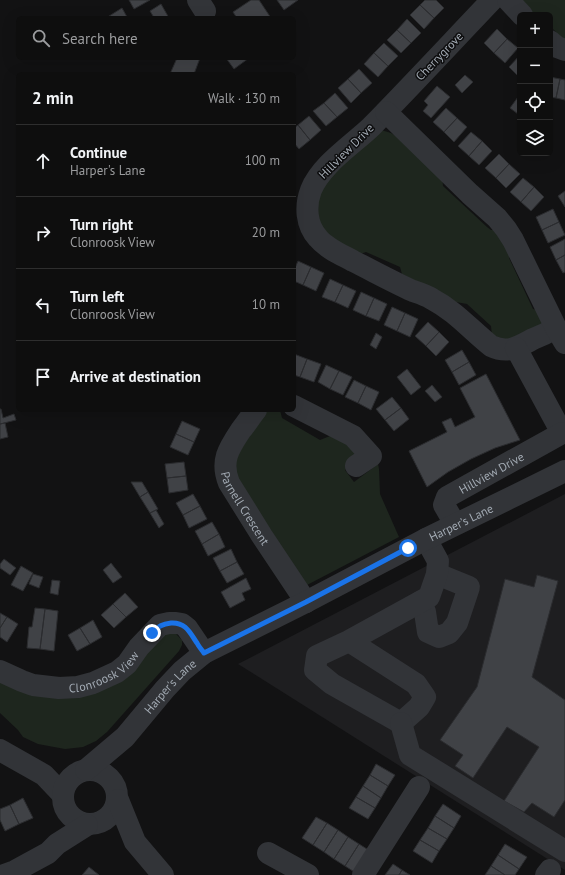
<!DOCTYPE html>
<meta charset="utf-8">
<style>
:root{--surface:#0e0e0e;--page:#1c1c1c;--text:#f1f3f6;--muted:#9b9c9e;--line:#2e2e2e}
body{margin:0;font-family:"PT Sans",sans-serif;background:var(--page);color:var(--text)}
.controls{position:absolute;right:12px;top:12px;display:grid;overflow:hidden;border-radius:6px;box-shadow:0 4px 16px #0002}
.controls button{width:36px;height:36px;display:grid;place-items:center;padding:0;border:0;border-bottom:1px solid var(--line);background:var(--surface);color:var(--text);font:20px sans-serif}
.stop{position:absolute;width:12px;height:12px;margin:-9px;border:3px solid #1a73e8;border-radius:50%;background:#fff}
.stop.end{background:#1a73e8;border-color:#fff;box-shadow:0 1px 4px #0008}
.list{margin:0;padding:0;list-style:none}
h2{display:flex;justify-content:space-between;align-items:center;height:52px;margin:0;padding:0 16px;font-size:17px}
h2 small{font-size:13px;font-weight:400;color:var(--muted)}
.list li{display:grid;grid-template-columns:26px 1fr auto;gap:12px;align-items:center;box-sizing:border-box;height:72px;padding:0 16px;border-top:1px solid var(--line)}
.list b{display:block;font-size:15px;white-space:nowrap}
.list p{margin:0;font-size:13px;white-space:nowrap;color:var(--muted)}
.list em{font-size:13px;font-style:normal;color:var(--muted)}
.icon{flex:none;width:22px;height:22px;fill:none;stroke:currentColor;stroke-width:2;stroke-linecap:round;stroke-linejoin:round}
.map{position:relative;flex:none;width:565px;height:875px;overflow:hidden}
.search{position:absolute;background:var(--surface);box-shadow:0 4px 16px #0002;left:16px;top:16px;width:280px;height:44px;display:flex;align-items:center;gap:10px;box-sizing:border-box;padding:0 14px;border-radius:6px;color:var(--muted);font-size:15px}
.panel{position:absolute;background:var(--surface);box-shadow:0 4px 16px #0002;left:16px;top:72px;width:280px;height:340px;border-radius:6px}
.map>svg:first-child{display:block}
.built{fill:#1e1e20}
.green{fill:#1e261e}
.building{fill:#404246;stroke:#2b2c2f}
.lines{fill:none;stroke-linecap:round;stroke-linejoin:round}
.minor{stroke:#323438;stroke-width:22}
.route{stroke:#1a73e8;stroke-width:5}
.labels{text-anchor:middle;dominant-baseline:central;stroke-width:3;stroke-linejoin:round;paint-order:stroke}
.street-label{font-size:12px;fill:#a3abb4;stroke:#0d0d0e}
</style>
<div class="map">
<svg width="565" height="875" viewBox="0 0 565 875">
<rect width="100%" height="100%" fill="#121213"/>
<path class="built" d="M 565,494 L 565,870 L 238,664 Z"/>
<path class="green" d="M 518,0 L 565,0 L 565,47 L 557,33 L 550,26 L 550,15 L 538,15 L 535,13 L 527,12 Z
M 378,129 L 391,133 L 399,138 L 442,177 L 443,186 L 487,227 L 491,230 L 500,230 L 512,250 L 509,258 L 533,309 L 542,311 L 542,325 L 505,342 L 492,335 L 491,326 L 467,304 L 456,302 L 402,274 L 400,267 L 366,252 L 357,255 L 318,228 L 316,192 Z
M 267,410 L 280,410 L 282,418 L 320,440 L 330,436 L 348,444 L 356,454 L 355,461 L 345,470 L 354,482 L 378,464 L 379,469 L 380,494 L 399,537 L 307,585 L 233,474 L 232,464 L 265,411 Z
M 167,633 L 176,634 L 182,640 L 182,645 L 179,651 L 107,732 L 96,741 L 83,747 L 65,749 L 38,744 L 23,737 L 18,730 L 0,713 L 0,680 L 55,696 Z"/>
<path class="building" d="M 129,0 L 150,0 L 134,9 Z
M 251,0 L 259,0 L 271,18 L 237,18 L 233,12 Z
M 277,0 L 298,0 L 284,10 Z
M 425,0 L 436,0 L 444,8 L 434,18 L 420,5 Z
M 161,4 L 169,18 L 150,18 L 153,16 L 150,11 Z
M 420,5 L 434,18 L 424,29 L 410,15 Z
M 122,8 L 127,17 L 125,18 L 106,18 Z
M 407,19 L 421,33 L 411,43 L 397,30 Z
M 497,29 L 507,39 L 494,53 L 484,43 Z
M 397,30 L 411,43 L 401,53 L 387,40 Z
M 507,39 L 518,48 L 505,63 L 494,53 Z
M 384,43 L 398,56 L 388,66 L 374,53 Z
M 374,53 L 388,66 L 378,77 L 364,64 Z
M 520,55 L 520,76 L 519,77 L 509,67 Z
M 177,58 L 200,58 L 194,74 L 170,74 Z
M 226,58 L 249,58 L 234,69 Z
M 359,69 L 372,83 L 361,93 L 348,79 Z
M 465,75 L 473,82 L 462,93 L 455,85 Z
M 550,77 L 560,79 L 556,98 L 550,97 Z
M 348,79 L 361,93 L 351,103 L 338,88 Z
M 560,79 L 565,80 L 565,100 L 556,98 Z
M 437,86 L 450,97 L 431,118 L 423,111 L 428,105 L 424,101 Z
M 335,93 L 348,108 L 337,117 L 324,103 Z
M 518,97 L 520,98 L 520,112 L 518,114 L 510,108 Z
M 324,103 L 337,117 L 326,126 L 313,111 Z
M 446,108 L 457,118 L 444,132 L 433,122 Z
M 309,116 L 321,130 L 310,140 L 298,125 Z
M 457,118 L 467,127 L 454,142 L 444,132 Z
M 298,125 L 310,140 L 299,149 L 294,143 L 294,128 Z
M 471,132 L 482,141 L 469,156 L 458,146 Z
M 482,141 L 492,151 L 479,165 L 469,156 Z
M 499,154 L 509,164 L 496,178 L 485,168 Z
M 509,164 L 520,174 L 506,188 L 496,178 Z
M 523,178 L 534,187 L 521,202 L 510,192 Z
M 534,187 L 544,197 L 531,211 L 521,202 Z
M 565,191 L 565,207 L 558,196 Z
M 553,209 L 559,222 L 542,230 L 536,217 Z
M 559,222 L 565,235 L 548,243 L 542,230 Z
M 565,239 L 565,255 L 556,260 L 550,247 Z
M 565,255 L 565,272 L 563,273 L 556,260 Z
M 298,261 L 311,267 L 303,285 L 294,281 L 294,270 Z
M 311,267 L 324,273 L 316,291 L 303,285 Z
M 330,279 L 343,285 L 335,302 L 322,297 Z
M 343,285 L 356,291 L 348,308 L 335,302 Z
M 361,292 L 374,298 L 366,316 L 353,310 Z
M 374,298 L 387,304 L 379,321 L 366,316 Z
M 392,307 L 405,313 L 397,331 L 384,325 Z
M 405,313 L 418,319 L 410,337 L 397,331 Z
M 428,322 L 439,332 L 426,346 L 415,336 Z
M 439,332 L 449,342 L 436,356 L 426,346 Z
M 376,333 L 382,337 L 376,349 L 370,345 Z
M 462,350 L 469,362 L 452,372 L 445,360 Z
M 294,354 L 307,359 L 300,377 L 294,375 Z
M 307,359 L 321,364 L 314,382 L 300,377 Z
M 469,362 L 476,375 L 459,385 L 452,372 Z
M 326,365 L 339,371 L 330,389 L 318,382 Z
M 407,369 L 421,387 L 411,395 L 397,377 Z
M 339,371 L 352,377 L 343,395 L 330,389 Z
M 486,374 L 520,440 L 495,448 L 471,459 L 448,472 L 427,487 L 409,451 L 447,432 L 442,422 L 451,418 L 455,427 L 475,417 L 460,388 Z
M 354,380 L 366,386 L 358,403 L 345,397 Z
M 432,385 L 442,397 L 435,402 L 425,391 Z
M 366,386 L 379,392 L 371,410 L 358,403 Z
M 392,397 L 401,408 L 385,420 L 376,409 Z
M 401,408 L 409,419 L 394,431 L 385,420 Z
M 0,409 L 1,409 L 3,418 L 14,414 L 16,420 L 0,424 Z
M 182,421 L 200,429 L 194,442 L 176,434 Z
M 5,423 L 8,437 L 0,439 L 0,424 Z
M 176,434 L 194,442 L 188,455 L 170,447 Z
M 184,462 L 186,476 L 167,478 L 165,464 Z
M 186,476 L 188,490 L 169,493 L 167,478 Z
M 131,482 L 142,482 L 148,492 L 140,497 Z
M 148,492 L 158,509 L 150,513 L 140,497 Z
M 193,494 L 200,506 L 183,515 L 176,503 Z
M 200,506 L 207,519 L 189,528 L 183,515 Z
M 156,510 L 164,524 L 159,528 L 150,513 Z
M 212,522 L 219,534 L 202,544 L 195,531 Z
M 219,534 L 225,547 L 208,556 L 202,544 Z
M 231,549 L 237,562 L 220,571 L 213,558 Z
M 4,559 L 16,568 L 10,575 L 0,568 L 0,564 Z
M 237,562 L 244,574 L 227,583 L 220,571 Z
M 111,563 L 122,577 L 113,583 L 103,570 Z
M 21,566 L 33,573 L 23,591 L 11,585 Z
M 33,574 L 43,577 L 39,588 L 29,584 Z
M 537,575 L 558,581 L 532,677 L 565,700 L 565,800 L 554,817 L 532,803 L 524,812 L 504,801 L 539,747 L 507,727 L 473,778 L 455,766 L 463,755 L 440,740 L 477,687 L 505,579 L 534,587 Z
M 246,578 L 251,589 L 242,593 L 245,600 L 230,608 L 221,592 Z
M 52,580 L 60,581 L 58,595 L 50,593 Z
M 125,593 L 138,607 L 126,617 L 113,604 Z
M 113,604 L 126,617 L 114,628 L 101,615 Z
M 35,608 L 45,609 L 40,649 L 27,648 L 29,627 L 32,627 Z
M 45,609 L 58,611 L 54,651 L 40,649 Z
M 0,613 L 7,617 L 0,628 Z
M 7,617 L 18,624 L 7,642 L 0,637 L 0,628 Z
M 93,620 L 102,637 L 90,644 L 80,628 Z
M 80,628 L 90,644 L 77,651 L 68,635 Z
M 376,764 L 395,775 L 388,786 L 370,775 Z
M 370,775 L 388,786 L 381,798 L 363,786 Z
M 363,786 L 381,798 L 375,808 L 356,797 Z
M 356,797 L 375,808 L 368,819 L 349,808 Z
M 23,798 L 33,818 L 19,824 L 10,805 Z
M 443,804 L 461,816 L 454,828 L 435,816 Z
M 10,805 L 19,824 L 5,831 L 0,820 L 0,809 Z
M 435,816 L 454,828 L 447,839 L 428,828 Z
M 316,817 L 327,823 L 313,845 L 302,838 Z
M 327,823 L 338,830 L 324,852 L 313,845 Z
M 428,828 L 447,839 L 439,851 L 420,840 Z
M 338,830 L 348,837 L 334,859 L 324,852 Z
M 348,837 L 359,844 L 345,866 L 334,859 Z
M 420,840 L 439,851 L 432,863 L 413,851 Z
M 359,844 L 370,851 L 356,873 L 345,866 Z
M 505,844 L 527,857 L 519,869 L 498,855 Z
M 498,855 L 519,869 L 515,875 L 505,875 L 491,866 Z
M 393,864 L 402,870 L 399,875 L 385,875 Z
M 491,866 L 505,875 L 485,875 Z
M 89,867 L 99,875 L 82,875 Z
M 402,870 L 410,875 L 399,875 Z"/>
<g class="lines">
<g class="minor">
<path d="M 198,0 L 205,11"/>
<path d="M 492,0 C 452,42 412,85 371,127 C 352,145 321,165 311,190 C 305,206 306,225 318,238 C 326,248 342,255 353,261 C 373,271 393,282 413,291 C 419,293 426,295 432,299 C 455,311 471,330 491,346 C 508,354 518,347 533,339 C 541,336 549,332 556,328"/>
<path d="M 508,0 L 522,15"/>
<path d="M 550,41 L 557,47 L 565,50"/>
<path d="M 386,112 L 470,194 L 497,218 L 506,229 L 513,240 L 556,328 L 565,343"/>
<path d="M 516,348 L 562,433 L 565,431"/>
<path d="M 294,406 L 353,436 L 371,456 L 356,466"/>
<path id="s1" d="M 256,410 C 251,416 246,424 241,430 C 229,448 220,461 229,483 L 262,536 L 306,602"/>
<path id="s2" d="M 455,524 L 444,505 L 447,497 L 562,433"/>
<path d="M 420,602 L 425,612 L 428,632 L 439,637 L 449,633 L 457,623 L 469,587 L 437,574"/>
<path d="M 349,641 L 416,684 L 425,697 L 419,707 L 401,723 L 332,684 L 315,670 L 317,656 L 349,641 L 429,597 L 437,574 L 438,561 L 426,539"/>
<path id="s3" d="M 0,671 L 22,681 L 33,685 L 59,688 L 78,687 L 93,683 L 117,672 L 127,664 L 139,647 L 160,625 L 169,623 L 176,623 L 182,624 L 187,628 L 204,653"/>
<path d="M 401,723 L 410,755 L 565,851"/>
<path d="M 0,750 L 44,775 L 63,795"/>
<circle cx="90" cy="797" r="27"/>
<path id="s4" d="M 86,770 L 125,737 L 165,689 L 182,671 L 204,653 L 306,602 L 426,539 L 565,471"/>
<path d="M 118,800 L 135,842 L 163,875"/>
<path d="M 268,853 L 308,875"/>
<path d="M 4,875 L 15,871 L 48,853 L 57,844 L 87,825"/>
<path d="M 363,875 L 419,787"/>
<path d="M 546,875 L 550,870"/>
</g>
</g>
<g class="lines">
<path class="route" d="M 152,633 C 159,626 162,624 171,623 C 186,622 190,633 197,643 C 199,647 202,650 204,653 L 306,602 L 408,548"/>
</g>
<g class="labels">
<g class="street-label">
<text transform="translate(439 56) rotate(-46)">Cherrygrove</text>
<text transform="translate(346 151) rotate(-45)">Hillview Drive</text>
<text stroke="none"><textPath href="#s2" startOffset="81">Hillview Drive</textPath></text>
<text stroke="none"><textPath href="#s1" startOffset="112">Parnell Crescent</textPath></text>
<text stroke="none"><textPath href="#s4" startOffset="455">Harper's Lane</textPath></text>
<text stroke="none"><textPath href="#s3" startOffset="111">Clonroosk View</textPath></text>
<text stroke="none"><textPath href="#s4" startOffset="119">Harper's Lane</textPath></text>
</g>
</g>
</svg>
<div class="controls">
<button>+</button>
<button>−</button>
<button><svg class="icon" aria-label="locate" viewBox="0 0 24 24"><circle cx="12" cy="12" r="6"/><path d="M12 2v4M12 18v4M2 12h4M18 12h4"/></svg></button>
<button><svg class="icon" aria-label="layers" viewBox="0 0 24 24"><path d="M12 4l9 5-9 5-9-5zM3 14l9 5 9-5"/></svg></button>
</div>
<div class="stop" style="left:408px;top:548px"></div>
<div class="stop end" style="left:152px;top:633px"></div>
<div class="search"><svg class="icon" aria-label="search" viewBox="0 0 24 24"><circle cx="10" cy="10" r="6"/><path d="M15 15l6 6"/></svg>Search here</div>
<section class="panel">
<h2>2 min<small>Walk · 130 m</small></h2>
<ul class="list">
<li><svg class="icon" aria-label="ahead" viewBox="0 0 24 24"><path d="M12 20V5M6 11l6-6 6 6"/></svg><div><b>Continue</b><p>Harper's Lane</p></div><em>100 m</em></li>
<li><svg class="icon" aria-label="right" viewBox="0 0 24 24"><path d="M7 20v-9h11M14 6l5 5-5 5"/></svg><div><b>Turn right</b><p>Clonroosk View</p></div><em>20 m</em></li>
<li><svg class="icon" aria-label="left" viewBox="0 0 24 24"><path d="M17 20v-9H6M10 6l-5 5 5 5"/></svg><div><b>Turn left</b><p>Clonroosk View</p></div><em>10 m</em></li>
<li><svg class="icon" aria-label="arrive" viewBox="0 0 24 24"><path d="M6 21V4h12l-3 4 3 4H6"/></svg><div><b>Arrive at destination</b></div></li>
</ul>
</section>
</div>
